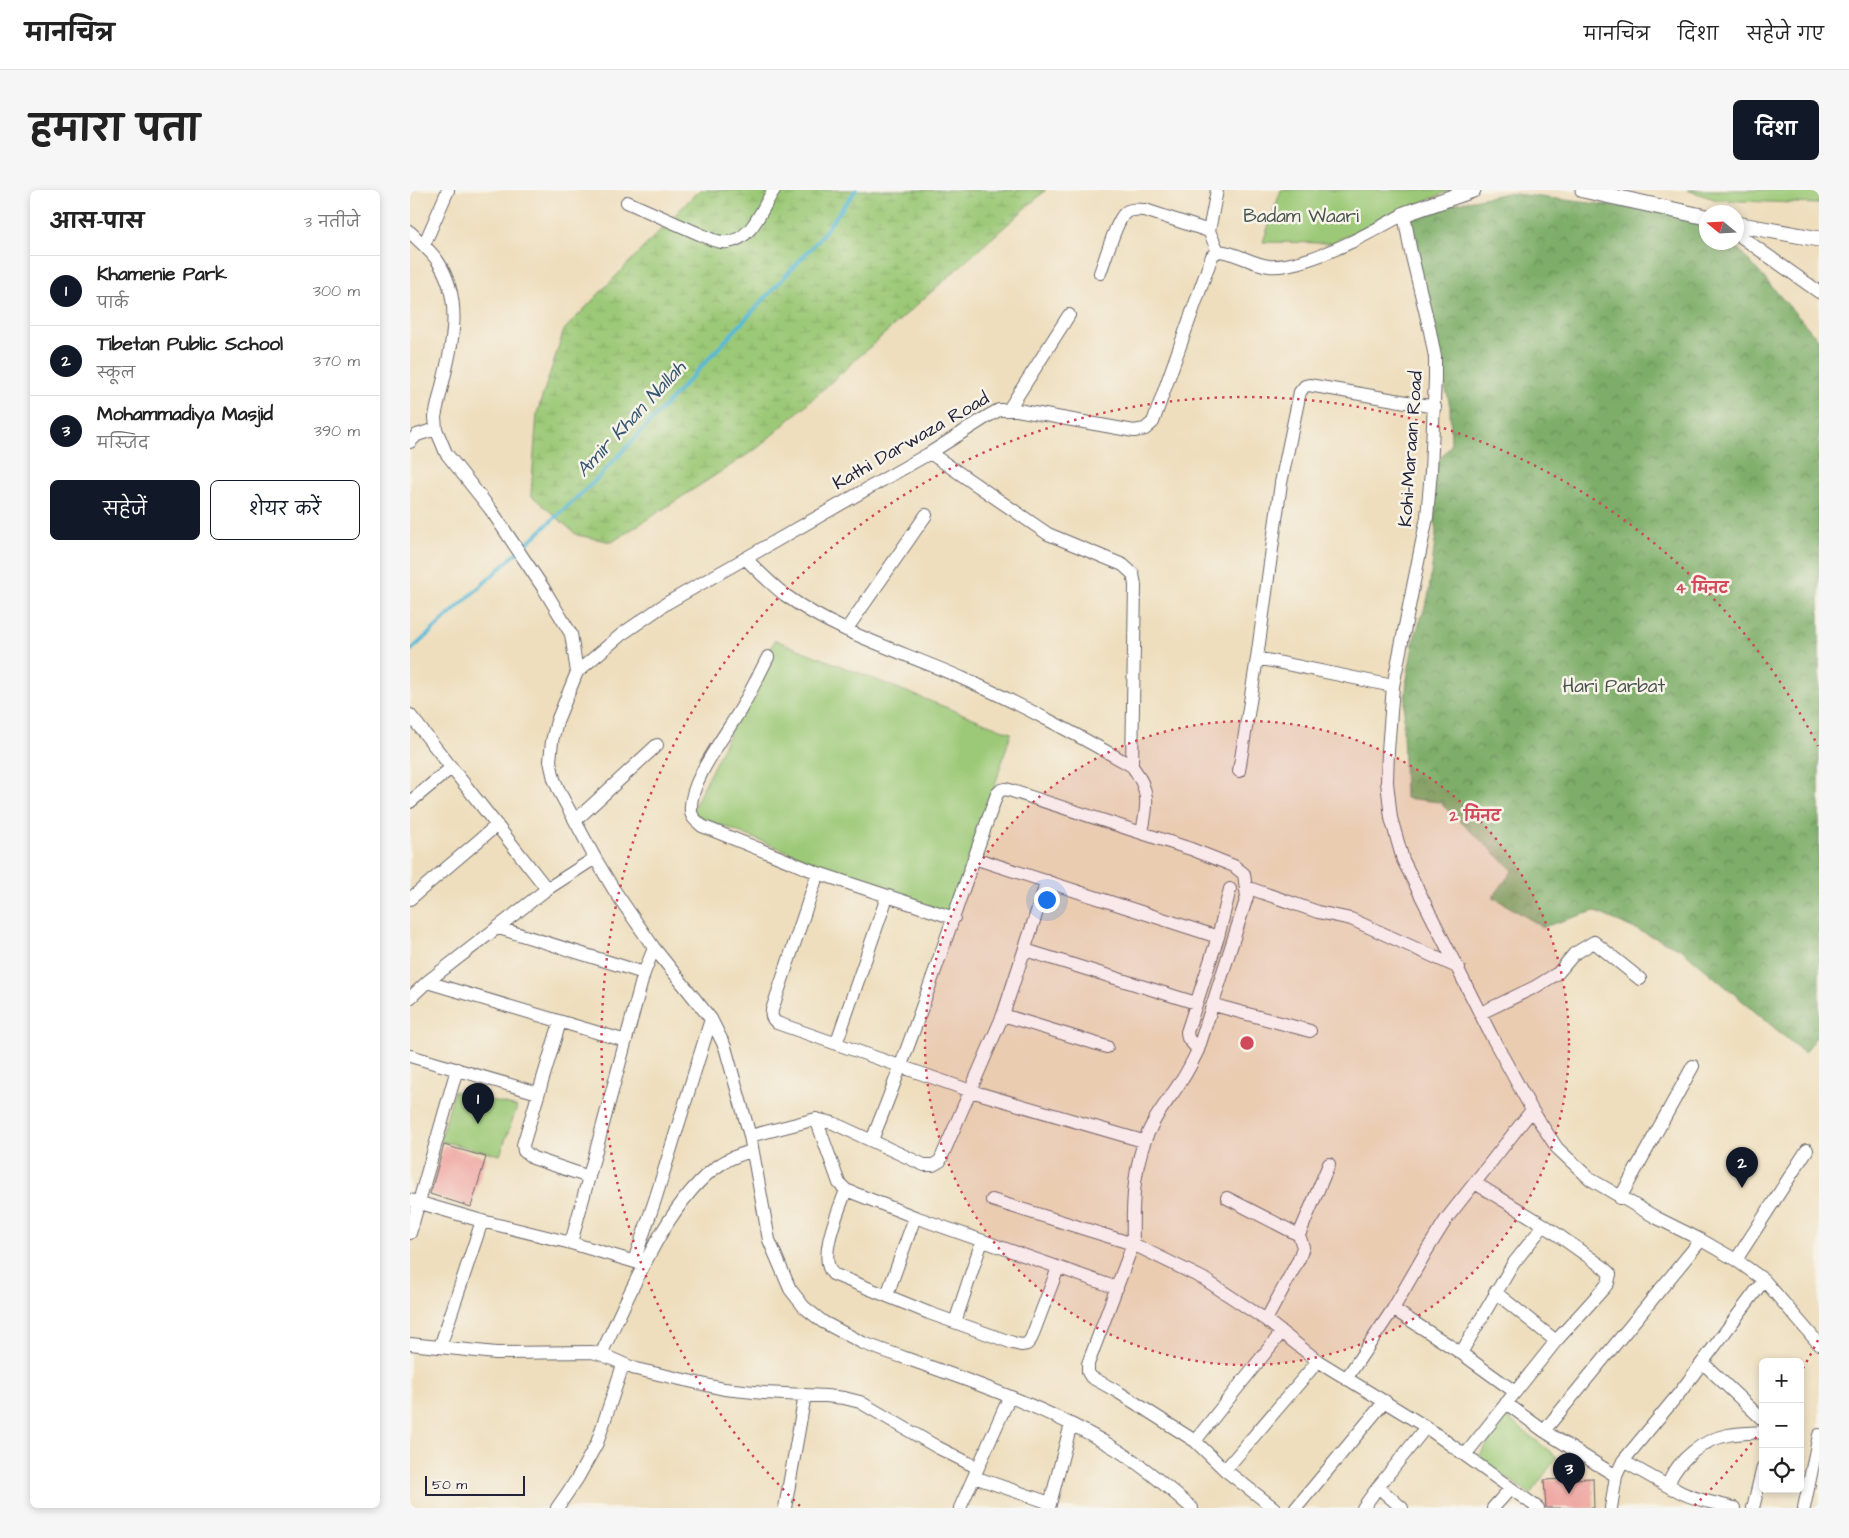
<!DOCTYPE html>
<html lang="hi">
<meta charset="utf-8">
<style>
:root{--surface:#fff;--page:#f6f6f6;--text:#222;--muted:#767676;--line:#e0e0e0;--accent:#111827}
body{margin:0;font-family:"Architects Daughter","Playpen Sans Deva",sans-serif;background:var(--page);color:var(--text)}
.controls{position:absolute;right:15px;bottom:15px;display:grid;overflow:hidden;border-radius:8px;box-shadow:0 2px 8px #0003}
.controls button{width:45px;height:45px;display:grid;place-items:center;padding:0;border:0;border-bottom:1px solid var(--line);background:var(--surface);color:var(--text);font:25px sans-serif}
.compass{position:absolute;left:1289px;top:15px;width:45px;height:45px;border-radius:50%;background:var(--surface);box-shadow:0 2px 8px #0003;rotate:288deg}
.scale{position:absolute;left:15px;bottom:12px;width:100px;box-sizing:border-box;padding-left:5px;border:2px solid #22223b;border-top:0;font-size:14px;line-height:18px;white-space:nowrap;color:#22223b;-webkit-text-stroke:4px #f7f3e8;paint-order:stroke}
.you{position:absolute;left:636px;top:709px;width:18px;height:18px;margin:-12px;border:4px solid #fff;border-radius:50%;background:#1a73e8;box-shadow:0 0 0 8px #1a73e833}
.badge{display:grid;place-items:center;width:32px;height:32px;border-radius:50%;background:var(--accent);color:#fff;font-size:16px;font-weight:700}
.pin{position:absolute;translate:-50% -41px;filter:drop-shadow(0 1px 2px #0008)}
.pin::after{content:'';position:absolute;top:26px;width:18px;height:15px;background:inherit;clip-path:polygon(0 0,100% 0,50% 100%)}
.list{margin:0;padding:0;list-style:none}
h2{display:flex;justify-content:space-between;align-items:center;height:65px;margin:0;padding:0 20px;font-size:21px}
h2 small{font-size:16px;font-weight:400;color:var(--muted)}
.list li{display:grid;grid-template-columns:32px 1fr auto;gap:15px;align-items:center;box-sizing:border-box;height:70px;padding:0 20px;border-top:1px solid var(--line)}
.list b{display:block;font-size:19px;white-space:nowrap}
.list p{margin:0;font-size:16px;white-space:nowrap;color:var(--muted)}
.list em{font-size:16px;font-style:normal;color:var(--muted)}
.actions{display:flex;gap:10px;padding:15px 20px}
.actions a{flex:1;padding:11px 0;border:1px solid var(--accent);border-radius:8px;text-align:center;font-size:18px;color:var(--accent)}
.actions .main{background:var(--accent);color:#fff}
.icon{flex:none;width:28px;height:28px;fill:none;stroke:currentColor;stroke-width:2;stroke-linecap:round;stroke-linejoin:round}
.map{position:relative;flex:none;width:1409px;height:1318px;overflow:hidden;border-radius:8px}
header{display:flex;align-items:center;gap:30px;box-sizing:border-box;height:70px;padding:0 25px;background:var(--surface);border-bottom:1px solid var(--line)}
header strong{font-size:24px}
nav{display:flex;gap:28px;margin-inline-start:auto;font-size:18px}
.intro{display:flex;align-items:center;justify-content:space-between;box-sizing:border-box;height:120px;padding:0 30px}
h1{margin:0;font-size:35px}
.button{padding:12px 22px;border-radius:8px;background:var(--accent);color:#fff;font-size:18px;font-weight:700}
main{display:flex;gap:30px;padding:0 30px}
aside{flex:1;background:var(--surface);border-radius:8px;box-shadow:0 2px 8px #0003}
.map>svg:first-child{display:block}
.forest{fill:url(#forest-crowns);stroke:#506852}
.wetland{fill:url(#wetland-marsh);stroke:#5f7659}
.green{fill:#9cc977;stroke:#5f7659}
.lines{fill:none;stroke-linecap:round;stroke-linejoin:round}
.stream{stroke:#58b9d7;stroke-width:4}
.building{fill:#efa8a3}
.minor-casing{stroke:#696468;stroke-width:14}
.tertiary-casing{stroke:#696468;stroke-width:17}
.minor{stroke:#fff;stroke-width:12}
.tertiary{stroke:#fff;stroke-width:15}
.ring{fill:none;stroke:#d1495b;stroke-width:2.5;stroke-dasharray:2.5 5}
.labels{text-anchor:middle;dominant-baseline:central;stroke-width:5;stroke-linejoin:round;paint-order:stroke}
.park-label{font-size:19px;fill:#47544d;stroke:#f7f3e8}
.street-label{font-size:19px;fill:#22223b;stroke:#f7f3e8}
.water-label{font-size:20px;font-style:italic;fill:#355772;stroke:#f7f3e8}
.centre{fill:#d1495b;stroke:#f7f3e8;stroke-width:2.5}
.ring-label{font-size:15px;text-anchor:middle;font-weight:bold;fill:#d1495b;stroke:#f7f3e8;stroke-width:5;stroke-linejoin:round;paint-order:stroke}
</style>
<header>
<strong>मानचित्र</strong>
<nav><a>मानचित्र</a><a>दिशा</a><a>सहेजे गए</a></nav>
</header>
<div class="intro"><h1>हमारा पता</h1><a class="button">दिशा</a></div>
<main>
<aside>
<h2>आस-पास<small>3 नतीजे</small></h2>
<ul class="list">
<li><span class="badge">1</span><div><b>Khamenie Park</b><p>पार्क</p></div><em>300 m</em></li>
<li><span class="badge">2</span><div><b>Tibetan Public School</b><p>स्कूल</p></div><em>370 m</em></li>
<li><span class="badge">3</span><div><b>Mohammadiya Masjid</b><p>मस्जिद</p></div><em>390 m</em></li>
</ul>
<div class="actions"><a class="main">सहेजें</a><a>शेयर करें</a></div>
</aside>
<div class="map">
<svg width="1409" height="1318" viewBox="0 0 1409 1318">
<defs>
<pattern id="forest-crowns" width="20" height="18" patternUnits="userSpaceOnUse" patternTransform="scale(1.25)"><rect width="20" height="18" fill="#7dad68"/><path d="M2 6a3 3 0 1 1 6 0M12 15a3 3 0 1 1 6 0" fill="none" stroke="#668c57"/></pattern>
<pattern id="wetland-marsh" width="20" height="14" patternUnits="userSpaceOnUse" patternTransform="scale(1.25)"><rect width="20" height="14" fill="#9cc977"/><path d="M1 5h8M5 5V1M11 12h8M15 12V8" fill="none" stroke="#86ac68"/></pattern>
</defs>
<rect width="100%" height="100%" fill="#f7f3e8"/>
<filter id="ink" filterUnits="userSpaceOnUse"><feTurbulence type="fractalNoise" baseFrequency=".02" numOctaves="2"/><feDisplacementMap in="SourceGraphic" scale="10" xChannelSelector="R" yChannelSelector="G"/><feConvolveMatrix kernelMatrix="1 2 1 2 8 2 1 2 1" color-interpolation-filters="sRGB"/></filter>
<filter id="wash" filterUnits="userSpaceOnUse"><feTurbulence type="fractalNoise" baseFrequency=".0096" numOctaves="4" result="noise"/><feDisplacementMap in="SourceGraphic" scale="20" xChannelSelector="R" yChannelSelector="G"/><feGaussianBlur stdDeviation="1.12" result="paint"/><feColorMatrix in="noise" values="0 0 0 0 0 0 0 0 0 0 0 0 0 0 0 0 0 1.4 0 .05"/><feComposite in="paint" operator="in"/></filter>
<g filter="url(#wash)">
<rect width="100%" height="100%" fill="#eedebd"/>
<path class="forest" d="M 1097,3 L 1296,27 L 1296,52 L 1323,53 L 1409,150 L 1409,843 L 1394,863 L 1271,759 L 1184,721 L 1133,737 L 1083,707 L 1103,680 L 1029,612 L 995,608 L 993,539 L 997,489 L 1004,449 L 1018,408 L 1026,344 L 1021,281 L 1041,255 L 1040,216 L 994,24 Z"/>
<path class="wetland" d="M 289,0 L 636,0 L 492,128 L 349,257 L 202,352 L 167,345 L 121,305 L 127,223 L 154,140 Z"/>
<path class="green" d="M 871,0 L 1041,0 L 921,53 L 853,52 Z
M 1277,0 L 1409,0 L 1409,14 L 1307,10 Z
M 365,450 L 601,543 L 544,728 L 281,623 Z
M 44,901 L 107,917 L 90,965 L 30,951 Z
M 1096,1227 L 1147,1267 L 1120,1304 L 1068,1268 Z"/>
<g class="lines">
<path class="stream" d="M 0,461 L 188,288 L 406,53 L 446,0"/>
</g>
<g id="blocks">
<path class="building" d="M 34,955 L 76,967 L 61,1017 L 20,1004 Z
M 1183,1288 L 1184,1318 L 1136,1318 L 1134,1290 Z"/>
</g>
</g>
<g filter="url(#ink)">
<use href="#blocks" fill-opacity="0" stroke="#696468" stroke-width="1"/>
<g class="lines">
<defs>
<path id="minor" d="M 807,0 L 799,41 L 808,61
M 217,12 L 303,50 C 308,51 313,53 318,52 C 343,49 352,17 364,0
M 0,42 C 9,51 19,59 27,70 C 60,119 35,175 25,227 L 26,239 L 36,263 L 81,320 L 134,399 L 161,444 L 167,482 L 147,531 L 142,551 L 140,571 L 144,589 L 150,603 L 185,668 L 204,700 L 244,758 L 301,829 L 315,857 L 340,946 L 359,1050 L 380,1099 L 394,1117 L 413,1132 L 453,1153 C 536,1183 624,1210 701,1256 C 730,1273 756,1296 782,1318
M 1326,43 L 1409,102
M 14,55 L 38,0
M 690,83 C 695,70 706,31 715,23 C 720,18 728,20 735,20 L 799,41
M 599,219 L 659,125
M 0,252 L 7,245 L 26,239
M 520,263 L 638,344 L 713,375 L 723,384 L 725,395 L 722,576
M 336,369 C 349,382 361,394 375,405 C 429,444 494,462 554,489 C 611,514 667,545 722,576 C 740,600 738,614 732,642
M 436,440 L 516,325
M 358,467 C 350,483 342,499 333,515 C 319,541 278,591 281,621 C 281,628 288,632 292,636 L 408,683 L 544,728
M 847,468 L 983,496
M 167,482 L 212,444 L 257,413 L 520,263 L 578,226 L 589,220 L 607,220 L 724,241 L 735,239 L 743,232 L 802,66 L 808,61 C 826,62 841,74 859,76 C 871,77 882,74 893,71 C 930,60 961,42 994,24 L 1000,58 L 1020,141 L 1025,167 L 1025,188 L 1021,281 L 1017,327 L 983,496 L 978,561 L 977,592 L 981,628 L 993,670 L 1081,845 L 1122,920 L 1147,958 L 1180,989 L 1247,1028 L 1291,1050 L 1326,1070 L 1354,1090 L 1409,1154
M 0,525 L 137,699
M 829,581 L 847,468 L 871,293 L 890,202 L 895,196 L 899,195 L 1025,217
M 0,612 L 41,578
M 166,630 L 247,555
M 564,668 L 808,747
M 408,683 L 362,820 C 361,826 362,829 367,833 L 561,901 L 733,951
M 836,697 L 908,722 L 941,729 L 1049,778
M 0,709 L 87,635
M 89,738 L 234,783
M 615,760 L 786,813
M 17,792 L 216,851
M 0,808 L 17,792 L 137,699 L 185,668
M 804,815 L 900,841
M 1071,823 L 1125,797 L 1148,783 L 1164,764 L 1184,752 L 1230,789
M 593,825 L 697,857
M 150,832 L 113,955 L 114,961 L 123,968 L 179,987
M 426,854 L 477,707
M 788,860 L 778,848 L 777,842 L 808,747 L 820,699
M 0,866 L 128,903
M 406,929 L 429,993 L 436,1000 L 505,1027 L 707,1098
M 340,946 L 406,929 L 423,933 L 514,975 L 523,975 L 530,971 L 593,825 L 637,691
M 462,950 C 508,837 545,719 587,604 L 591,600 L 596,599 L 781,659 L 824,676 L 834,684 L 837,707 L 788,860 C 782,872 777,884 769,894 C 761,907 750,919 743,933 C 723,968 722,1014 723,1054 L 678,1174 L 678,1182 L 681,1187 L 708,1202 L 785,1251 L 815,1280 L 864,1318
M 436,1000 C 429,1020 407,1068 423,1084 L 519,1123 L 603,1153 L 611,1155 L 617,1154 L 621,1149 L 648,1078
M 817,1008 L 889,1045 L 893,1057 L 889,1069 L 856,1130
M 1210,1008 L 1283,876
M 0,1010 L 72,1031 L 161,1053 L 232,1074
M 582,1010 L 723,1054 L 794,1089 L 856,1130 L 908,1171 L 1016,1237 L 1128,1318
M 0,1043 L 47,879
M 889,1045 L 919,974
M 161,1053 L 234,783 L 244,758
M 1326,1070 L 1397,960
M 224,1071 L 245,1010 L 301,829
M 1085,1102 L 1146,1151
M 477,1105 L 505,1027
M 983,1119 L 1051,1163 L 1105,1202
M 545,1132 L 572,1051
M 0,1154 L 86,1163 L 182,1162 C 197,1165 211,1174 226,1179 L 314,1199 L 354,1203 L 416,1206 L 434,1208 L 450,1212 L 527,1257 L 568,1278
M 30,1157 L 72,1031
M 1051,1163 L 1103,1074 L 1134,1035
M 191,1164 C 218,1109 258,1007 311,974 C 321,967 331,964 342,961
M 1293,1173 L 1353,1230
M 936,1189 L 983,1119 L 1017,1060 L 1037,1028 L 1122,920
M 1096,1213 L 1134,1241 L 1206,1286
M 1134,1241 L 1291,1050
M 785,1251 L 871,1143
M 1055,1265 L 1146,1151 L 1194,1098 L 1198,1093 L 1200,1084 L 1193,1077 L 1134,1035 L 1065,993
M 1213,1271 L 1263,1299
M 815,1280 L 908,1171
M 564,1287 L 640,1313
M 968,1297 L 992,1318
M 147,1318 L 167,1289 L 187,1253 L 213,1175
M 375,1318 L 395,1205
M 550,1318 L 599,1208
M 639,1318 L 661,1234
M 886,1318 L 975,1211
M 953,1318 L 968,1297 L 1016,1237
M 1083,1318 L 1100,1299
M 1201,1318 L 1206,1286 L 1213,1271 L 1271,1201 L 1354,1090
M 1324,1318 C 1308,1313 1265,1307 1259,1292 C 1269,1269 1293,1250 1318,1245 C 1329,1243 1341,1243 1353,1242
M 1343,1318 L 1353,1277
M 1394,1318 L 1409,1245"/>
<path id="tertiary" d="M 1173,0 L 1296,27
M 994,24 L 1063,0
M 1326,34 L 1409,49"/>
</defs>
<use href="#minor" class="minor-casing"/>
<use href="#tertiary" class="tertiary-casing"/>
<use href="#minor" class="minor"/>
<use href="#tertiary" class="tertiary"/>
</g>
</g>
<circle cx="837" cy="853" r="322" fill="#d1495b" fill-opacity=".12"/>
<g class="ring">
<circle cx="837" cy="853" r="322"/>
<path d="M1408 1150A644 644 0 0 1 1392 1180M1351 1241A644 644 0 0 1 1284 1316M390 1316A644 644 0 1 1 1408 556"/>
</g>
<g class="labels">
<g class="park-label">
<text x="891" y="26">Badam Waari</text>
<text x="1204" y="496">Hari Parbat</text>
</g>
<g class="street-label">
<text transform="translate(501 251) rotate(-30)">Kathi Darwaza Road</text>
<text transform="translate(1001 259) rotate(-86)">Kohi-Maraan Road</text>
</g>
<g class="water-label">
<text transform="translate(221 229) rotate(-47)">Amir Khan Nallah</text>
</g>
</g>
<circle cx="837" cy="853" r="8" class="centre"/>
<g class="ring-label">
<text x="1292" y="403">4 मिनट</text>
<text x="1065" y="631">2 मिनट</text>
</g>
</svg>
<div class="controls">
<button>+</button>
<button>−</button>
<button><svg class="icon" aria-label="locate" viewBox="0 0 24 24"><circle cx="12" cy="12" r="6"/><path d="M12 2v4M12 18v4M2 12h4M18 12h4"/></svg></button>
</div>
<svg class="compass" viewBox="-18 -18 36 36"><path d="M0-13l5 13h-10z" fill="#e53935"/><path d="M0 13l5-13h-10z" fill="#767676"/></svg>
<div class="scale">50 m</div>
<div class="you"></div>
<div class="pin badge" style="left:68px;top:934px">1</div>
<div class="pin badge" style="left:1332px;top:998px">2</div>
<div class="pin badge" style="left:1159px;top:1304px">3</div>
</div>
</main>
